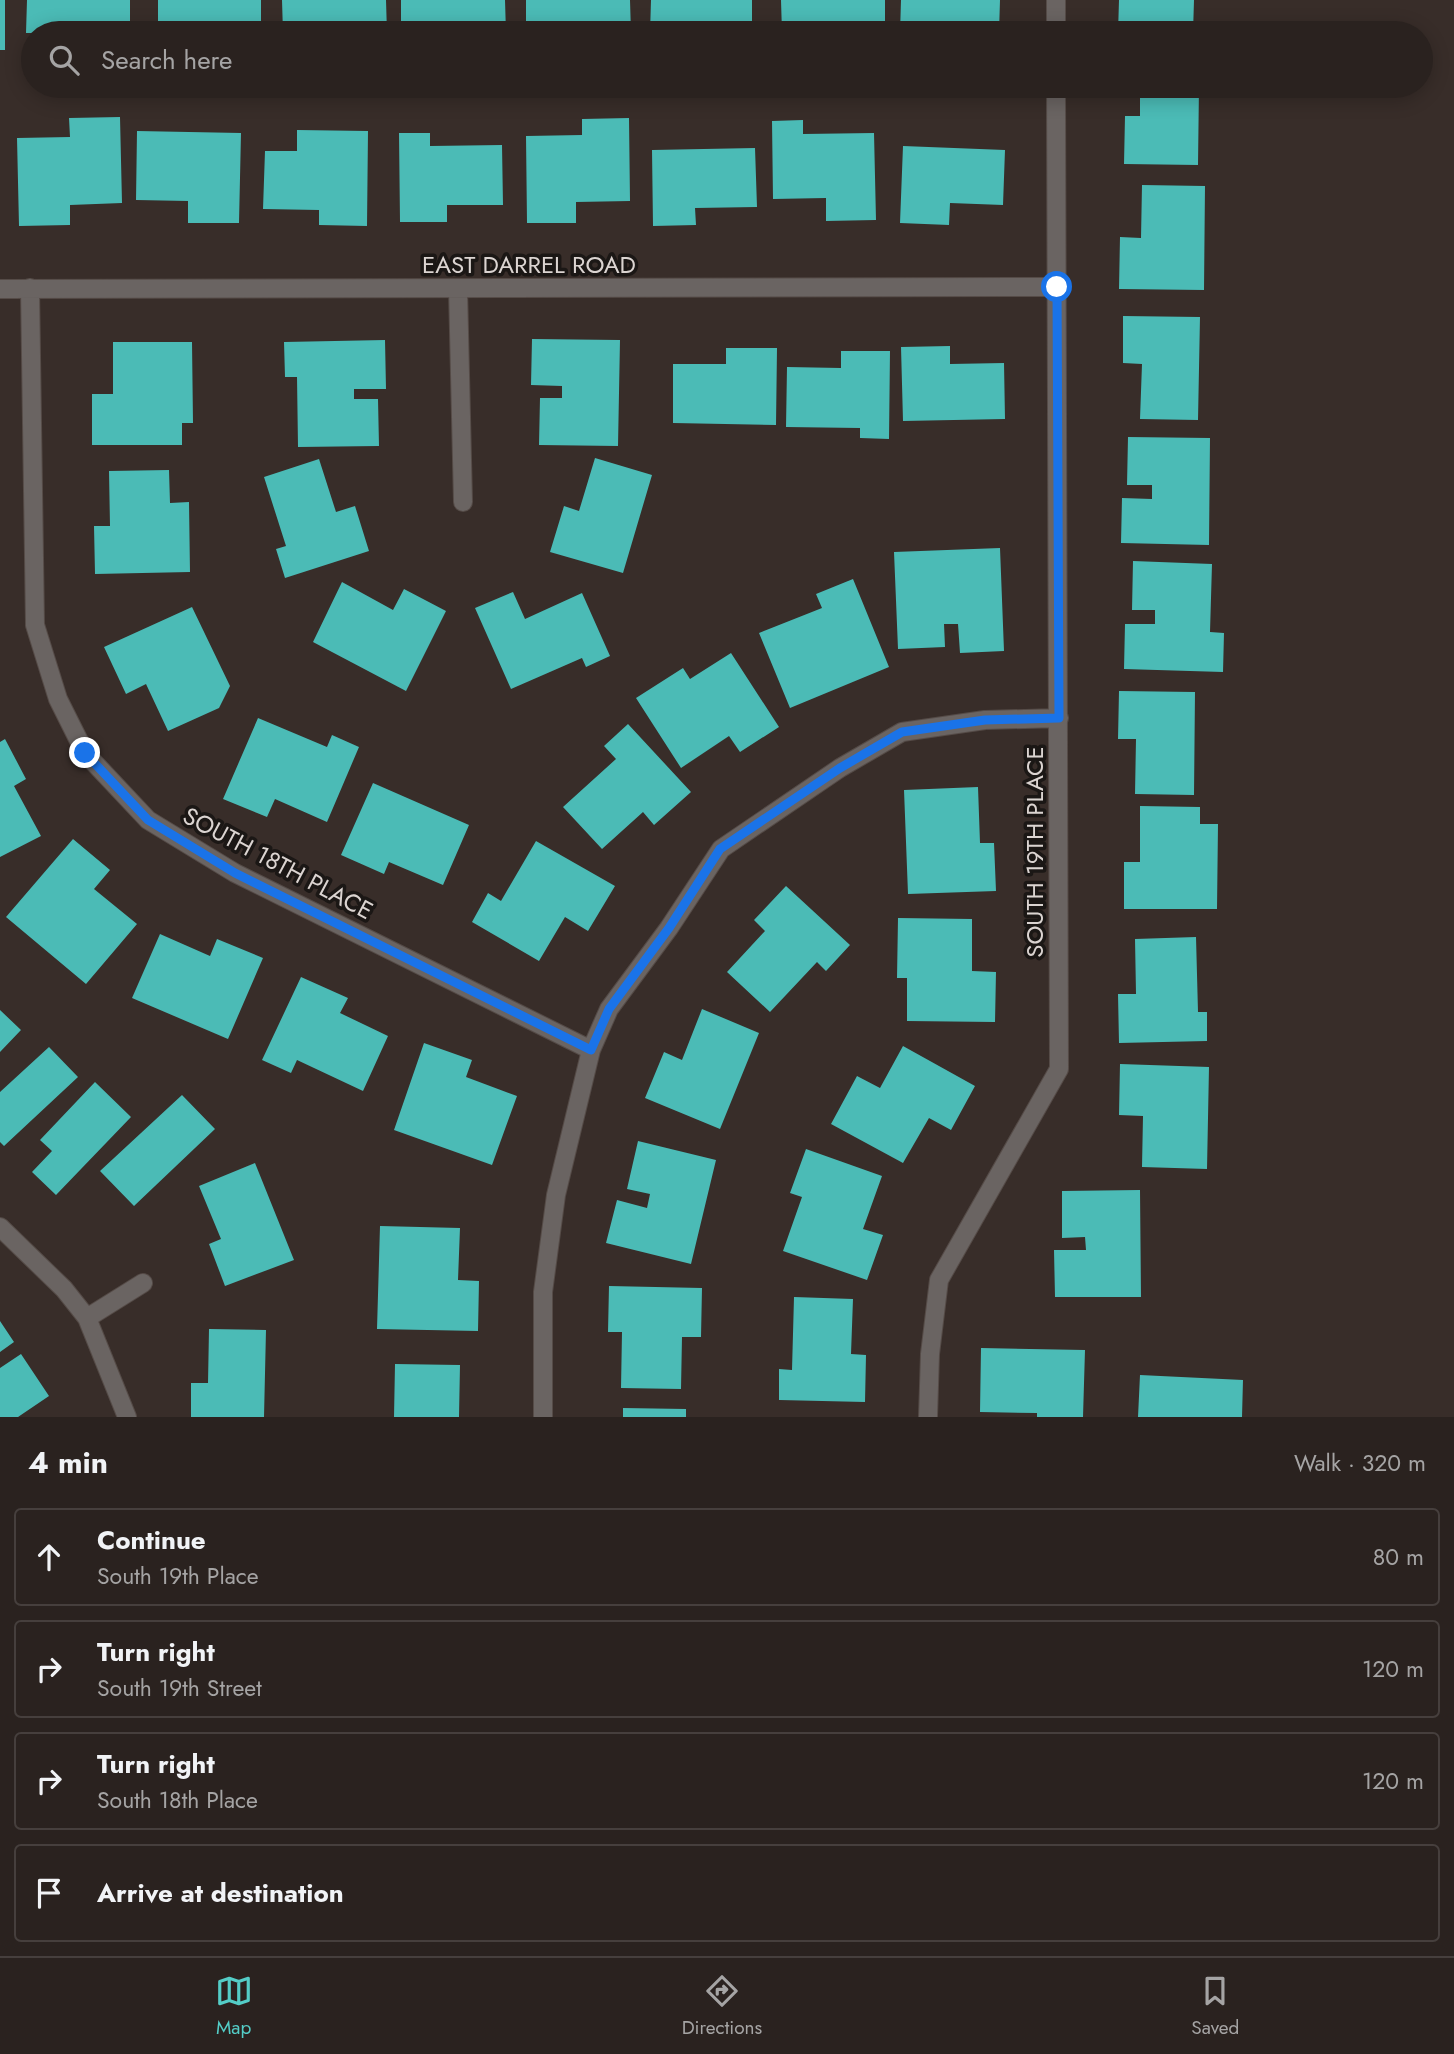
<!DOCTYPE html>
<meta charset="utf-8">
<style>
:root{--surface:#2a221f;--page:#362f2c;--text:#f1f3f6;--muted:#a5a4a4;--line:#463f3d;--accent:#54cdc7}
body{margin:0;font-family:Jost,sans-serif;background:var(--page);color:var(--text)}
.stop{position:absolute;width:21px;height:21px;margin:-16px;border:5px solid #1a73e8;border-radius:50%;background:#fff}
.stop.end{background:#1a73e8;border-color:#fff;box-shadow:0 2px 7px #0008}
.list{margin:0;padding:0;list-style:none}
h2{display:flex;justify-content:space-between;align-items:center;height:91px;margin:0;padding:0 28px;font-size:30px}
h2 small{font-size:23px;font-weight:400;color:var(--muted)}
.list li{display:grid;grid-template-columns:46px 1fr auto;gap:21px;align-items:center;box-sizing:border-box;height:98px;margin:0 14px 14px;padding:0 14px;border:2px solid var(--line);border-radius:7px}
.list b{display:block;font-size:26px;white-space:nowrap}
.list p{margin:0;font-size:23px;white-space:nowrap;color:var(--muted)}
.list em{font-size:23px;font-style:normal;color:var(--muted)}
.icon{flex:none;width:38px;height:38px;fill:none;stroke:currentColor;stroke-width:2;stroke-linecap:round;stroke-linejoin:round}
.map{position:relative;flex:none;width:1454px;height:1417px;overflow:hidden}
.search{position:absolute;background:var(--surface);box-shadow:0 4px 18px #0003;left:21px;right:21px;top:21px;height:77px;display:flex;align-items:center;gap:18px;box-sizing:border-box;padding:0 24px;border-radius:38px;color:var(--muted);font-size:26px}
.sheet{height:539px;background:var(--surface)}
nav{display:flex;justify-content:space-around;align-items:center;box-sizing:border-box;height:98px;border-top:2px solid var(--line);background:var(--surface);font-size:19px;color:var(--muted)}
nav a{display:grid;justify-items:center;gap:4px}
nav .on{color:var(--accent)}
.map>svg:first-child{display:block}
.building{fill:#4bbbb6}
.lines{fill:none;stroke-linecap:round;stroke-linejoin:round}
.minor-casing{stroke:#554b47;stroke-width:20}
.minor{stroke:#6a6462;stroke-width:18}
.route{stroke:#1a73e8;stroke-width:9}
.labels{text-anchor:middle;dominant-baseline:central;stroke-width:7;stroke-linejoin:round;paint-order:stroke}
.street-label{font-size:24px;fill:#dbd4d1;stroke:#1b1715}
</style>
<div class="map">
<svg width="1454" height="1417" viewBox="0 0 1454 1417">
<rect width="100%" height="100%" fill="#382d29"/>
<path class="building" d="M 0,0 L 5,0 L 5,50 L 0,50 Z
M 27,0 L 130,0 L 130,33 L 26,33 Z
M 158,0 L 261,0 L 261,31 L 189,30 L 189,33 L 158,33 Z
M 282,0 L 386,0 L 387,33 L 283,33 Z
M 401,0 L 505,0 L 506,33 L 401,31 Z
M 526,0 L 630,0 L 631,33 L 579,33 L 578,27 L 526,28 Z
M 651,0 L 752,0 L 752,33 L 650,33 Z
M 781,0 L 885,0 L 885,33 L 782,33 Z
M 901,0 L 1000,0 L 999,33 L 900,33 Z
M 1119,0 L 1194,0 L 1193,33 L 1118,33 Z
M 1140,86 L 1199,86 L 1198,165 L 1124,164 L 1125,116 L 1140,116 Z
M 120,117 L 122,203 L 70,205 L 70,225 L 19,226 L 17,138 L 70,137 L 69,118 Z
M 629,118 L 630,201 L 576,202 L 576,223 L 527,223 L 526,136 L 582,135 L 582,119 Z
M 803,120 L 803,134 L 874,133 L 876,220 L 826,221 L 826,198 L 773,199 L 772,121 Z
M 297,130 L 368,131 L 367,226 L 319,225 L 319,210 L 263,209 L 265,151 L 297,151 Z
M 137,131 L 241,133 L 239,223 L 188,223 L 188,201 L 136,200 Z
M 399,133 L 430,133 L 430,146 L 502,145 L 503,205 L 447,205 L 447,222 L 400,222 Z
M 903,146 L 1005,150 L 1003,205 L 950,203 L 949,225 L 900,223 Z
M 755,148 L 757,207 L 695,208 L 696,225 L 653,226 L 652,150 Z
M 1142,185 L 1205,186 L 1204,290 L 1119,289 L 1120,237 L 1141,238 Z
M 1123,316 L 1200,317 L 1198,420 L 1140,419 L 1142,364 L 1123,363 Z
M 532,339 L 620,340 L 618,446 L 539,445 L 540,398 L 562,398 L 562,386 L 531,385 Z
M 385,340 L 386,389 L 354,389 L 354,399 L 378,399 L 379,446 L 298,447 L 297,377 L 285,377 L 284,342 Z
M 113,342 L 192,342 L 193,423 L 182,423 L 182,445 L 92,445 L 92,394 L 113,394 Z
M 950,346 L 950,364 L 1004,363 L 1005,419 L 903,421 L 901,347 Z
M 726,348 L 777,348 L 776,425 L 673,423 L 673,364 L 726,364 Z
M 841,351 L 890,351 L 889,439 L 860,438 L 860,428 L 786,427 L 787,367 L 841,368 Z
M 1128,437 L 1210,438 L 1209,545 L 1121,543 L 1122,498 L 1152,499 L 1152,485 L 1127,485 Z
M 595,458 L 652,475 L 623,573 L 550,552 L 564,506 L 579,511 Z
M 319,459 L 336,512 L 355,506 L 369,551 L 285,578 L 276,549 L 286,546 L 264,477 Z
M 169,470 L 170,503 L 189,502 L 190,572 L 95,574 L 94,526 L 110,526 L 109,471 Z
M 1000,548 L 1004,651 L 960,653 L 958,624 L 944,624 L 945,647 L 898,649 L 894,552 Z
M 1133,561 L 1212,564 L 1210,632 L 1224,633 L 1223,672 L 1124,669 L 1125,624 L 1155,624 L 1155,610 L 1132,610 Z
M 853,579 L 889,667 L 790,708 L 759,633 L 822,608 L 816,594 Z
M 342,582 L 393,610 L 404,589 L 446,611 L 406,691 L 313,642 Z
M 513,592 L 525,619 L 582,593 L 610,656 L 586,667 L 582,658 L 511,689 L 475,608 Z
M 192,607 L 230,686 L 219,708 L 168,731 L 146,684 L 126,694 L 104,647 Z
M 731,653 L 779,727 L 740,752 L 729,736 L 681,768 L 636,698 L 683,668 L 690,679 Z
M 1119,691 L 1195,692 L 1194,795 L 1135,794 L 1136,739 L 1118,739 Z
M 258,718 L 327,747 L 332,735 L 359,747 L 327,822 L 275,799 L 267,817 L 223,799 Z
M 628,724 L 691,792 L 654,825 L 643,812 L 602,849 L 563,807 L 616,759 L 604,746 Z
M 5,739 L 26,779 L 14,786 L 41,836 L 0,857 L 0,742 Z
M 373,783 L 469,825 L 443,885 L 389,862 L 384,874 L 341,855 Z
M 978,787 L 980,843 L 994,843 L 996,891 L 908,894 L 904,790 Z
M 1140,806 L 1200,807 L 1200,824 L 1218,824 L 1217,909 L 1124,909 L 1124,862 L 1140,862 Z
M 73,839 L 110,870 L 94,889 L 137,924 L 86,984 L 6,917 Z
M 536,841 L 615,886 L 588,931 L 565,917 L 539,961 L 472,922 L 488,893 L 501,901 Z
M 786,886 L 850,945 L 826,971 L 817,962 L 770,1012 L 727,972 L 765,931 L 754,920 Z
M 898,918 L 972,919 L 972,971 L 996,972 L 995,1022 L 907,1021 L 907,978 L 897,978 Z
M 160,934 L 210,956 L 217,939 L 263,958 L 228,1039 L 132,998 Z
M 1196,937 L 1198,1012 L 1207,1012 L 1207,1041 L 1119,1043 L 1118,994 L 1136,994 L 1135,939 Z
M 301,977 L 348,998 L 340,1013 L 388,1036 L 363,1091 L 297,1060 L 291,1073 L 262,1060 Z
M 702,1009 L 759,1033 L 720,1129 L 645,1098 L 664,1052 L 682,1060 Z
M 0,1010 L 21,1030 L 0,1052 Z
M 424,1043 L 472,1060 L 466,1077 L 517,1096 L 492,1165 L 394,1130 Z
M 903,1046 L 975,1086 L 951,1130 L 929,1118 L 903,1163 L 831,1124 L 857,1076 L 880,1088 Z
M 49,1047 L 78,1077 L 4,1146 L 0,1142 L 0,1092 Z
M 1120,1064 L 1209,1067 L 1207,1169 L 1142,1167 L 1143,1116 L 1119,1115 Z
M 95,1082 L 131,1117 L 56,1195 L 32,1172 L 52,1151 L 40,1140 Z
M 182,1095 L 215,1129 L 134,1206 L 100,1171 Z
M 638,1141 L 716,1160 L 691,1264 L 606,1243 L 617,1200 L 647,1208 L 650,1194 L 627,1189 Z
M 806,1149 L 882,1176 L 863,1229 L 883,1235 L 867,1280 L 783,1251 L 802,1197 L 790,1193 Z
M 255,1163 L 294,1260 L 225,1286 L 209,1244 L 221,1239 L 199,1186 Z
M 1140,1190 L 1141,1297 L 1055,1297 L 1054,1250 L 1086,1250 L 1085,1237 L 1062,1238 L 1062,1191 Z
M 380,1226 L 460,1228 L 458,1280 L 479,1281 L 478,1331 L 377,1329 Z
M 609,1286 L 702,1288 L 701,1337 L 682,1337 L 681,1389 L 621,1388 L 622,1332 L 608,1332 Z
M 794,1297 L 853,1299 L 851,1354 L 866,1355 L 865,1402 L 779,1400 L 779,1369 L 792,1370 Z
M 0,1321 L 14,1342 L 0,1352 Z
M 209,1329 L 266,1330 L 264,1417 L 191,1417 L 191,1383 L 208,1383 Z
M 981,1348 L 1085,1350 L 1083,1417 L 1037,1417 L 1037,1413 L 980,1412 Z
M 21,1354 L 49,1396 L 18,1417 L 0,1417 L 0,1368 Z
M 395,1364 L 460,1365 L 459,1417 L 394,1417 Z
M 1140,1375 L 1243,1380 L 1242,1417 L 1138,1417 Z
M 623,1408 L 686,1409 L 686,1417 L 623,1417 Z"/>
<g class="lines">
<defs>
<path id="minor" d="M 1056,0 L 1056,33
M 30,288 L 35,625 L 58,699 L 85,753 L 148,820 L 235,873 L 591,1050
M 0,289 L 1057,287
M 458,289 L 463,502
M 0,1227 L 64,1289 L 87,1318 L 127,1417
M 87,1318 L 143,1283
M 543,1417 L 543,1292 L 556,1195 L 591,1050 L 609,1009 L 669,928 L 721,849 L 840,768 L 902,732 L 985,720 L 1059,718
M 928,1417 L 930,1354 L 939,1280 L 1059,1069 L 1056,86"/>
</defs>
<use href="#minor" class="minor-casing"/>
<use href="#minor" class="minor"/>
</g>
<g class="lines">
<path class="route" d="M 85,753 L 148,820 L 235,873 L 591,1050 L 609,1009 L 669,928 L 720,849 L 840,768 L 902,732 L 985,720 L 1059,718 L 1057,287"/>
</g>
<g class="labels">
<g class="street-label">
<text x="529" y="264">EAST DARREL ROAD</text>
<text transform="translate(1034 852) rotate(-90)">SOUTH 19TH PLACE</text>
<text transform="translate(278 863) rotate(28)">SOUTH 18TH PLACE</text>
</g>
</g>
</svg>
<div class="stop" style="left:1057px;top:287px"></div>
<div class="stop end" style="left:85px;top:753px"></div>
<div class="search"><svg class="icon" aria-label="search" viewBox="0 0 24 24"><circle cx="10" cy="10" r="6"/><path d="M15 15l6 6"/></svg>Search here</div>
</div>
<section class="sheet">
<h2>4 min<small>Walk · 320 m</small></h2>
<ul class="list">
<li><svg class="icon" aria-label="ahead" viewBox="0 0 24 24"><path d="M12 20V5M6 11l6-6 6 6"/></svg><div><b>Continue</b><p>South 19th Place</p></div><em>80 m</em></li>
<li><svg class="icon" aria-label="right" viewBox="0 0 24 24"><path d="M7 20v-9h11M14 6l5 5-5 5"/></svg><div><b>Turn right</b><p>South 19th Street</p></div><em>120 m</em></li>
<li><svg class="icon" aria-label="right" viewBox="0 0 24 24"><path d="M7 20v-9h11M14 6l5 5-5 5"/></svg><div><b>Turn right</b><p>South 18th Place</p></div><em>120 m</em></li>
<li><svg class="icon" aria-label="arrive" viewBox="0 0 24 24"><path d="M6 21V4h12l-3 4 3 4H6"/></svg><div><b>Arrive at destination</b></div></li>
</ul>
</section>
<nav>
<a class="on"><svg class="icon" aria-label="map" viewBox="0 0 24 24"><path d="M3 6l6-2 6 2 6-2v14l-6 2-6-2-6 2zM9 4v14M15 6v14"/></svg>Map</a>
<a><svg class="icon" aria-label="directions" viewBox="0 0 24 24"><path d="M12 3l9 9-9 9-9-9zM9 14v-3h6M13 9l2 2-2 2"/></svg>Directions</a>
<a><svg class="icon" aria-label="saved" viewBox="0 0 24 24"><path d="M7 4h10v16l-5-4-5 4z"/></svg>Saved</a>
</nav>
